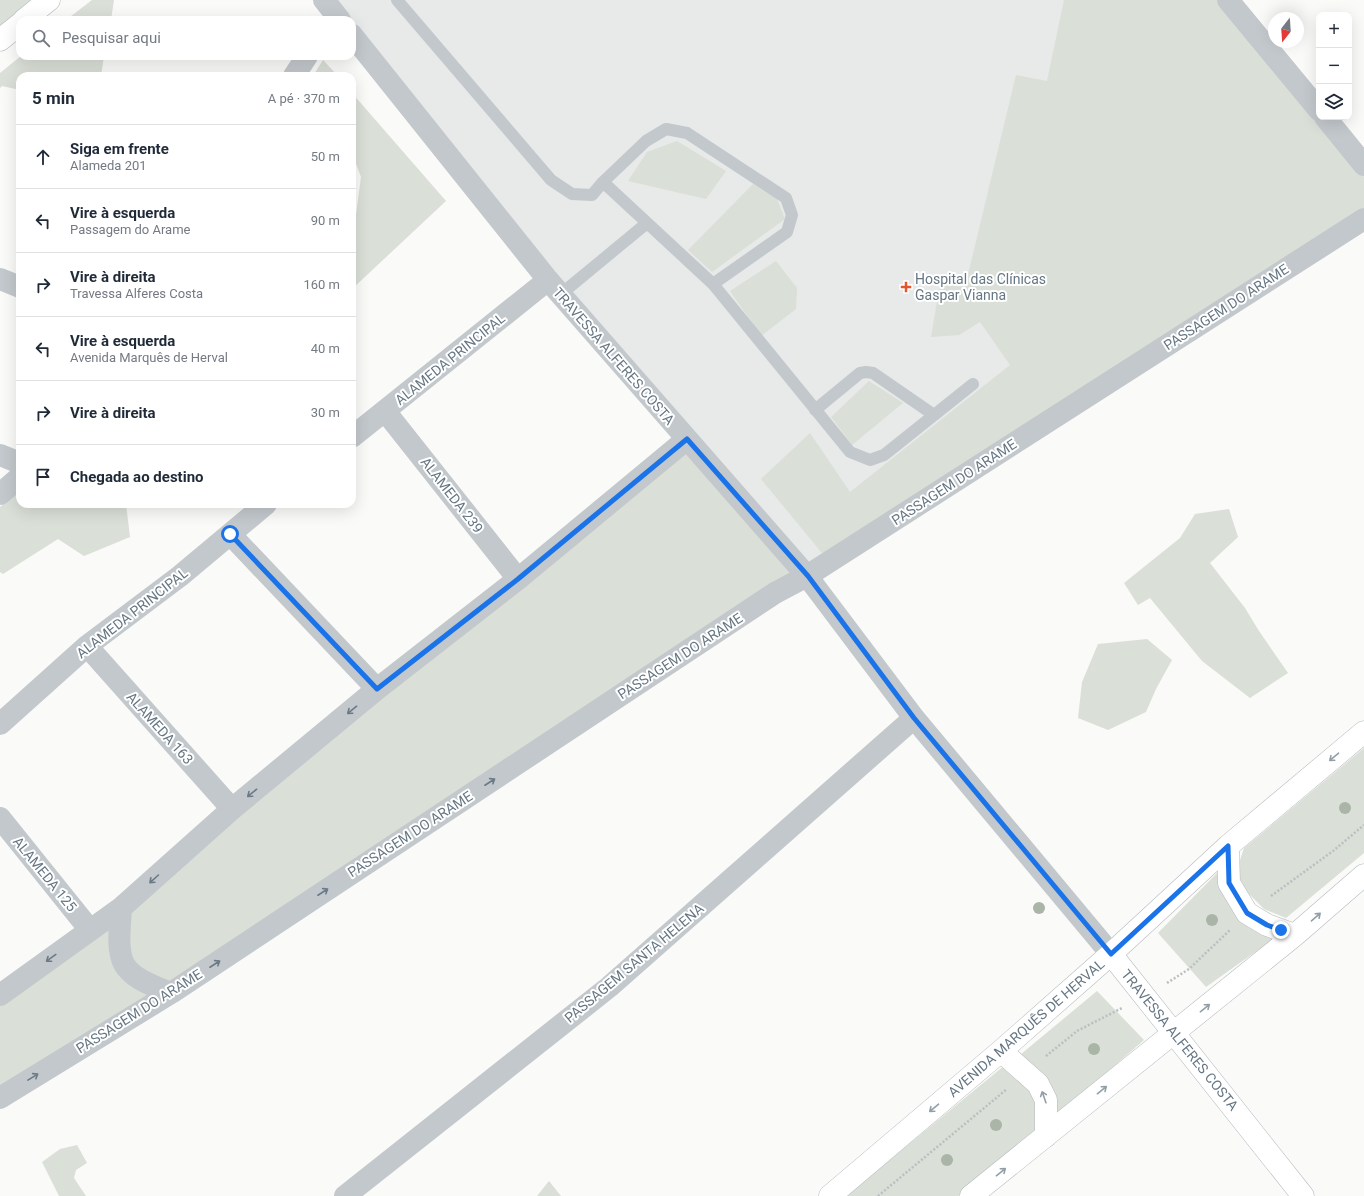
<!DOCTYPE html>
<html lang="pt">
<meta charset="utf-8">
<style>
:root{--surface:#fff;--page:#f6f6f7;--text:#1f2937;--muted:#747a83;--line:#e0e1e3}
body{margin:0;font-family:Roboto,sans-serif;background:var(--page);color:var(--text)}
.controls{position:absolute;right:12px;top:12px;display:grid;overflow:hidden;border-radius:8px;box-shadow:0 4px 16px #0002}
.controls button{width:36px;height:36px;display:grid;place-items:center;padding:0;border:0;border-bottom:1px solid var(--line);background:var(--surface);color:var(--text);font:20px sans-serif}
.compass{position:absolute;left:1268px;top:12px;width:36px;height:36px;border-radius:50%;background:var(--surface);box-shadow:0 4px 16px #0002;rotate:197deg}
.stop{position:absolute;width:12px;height:12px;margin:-9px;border:3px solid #1a73e8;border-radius:50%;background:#fff}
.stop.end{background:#1a73e8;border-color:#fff;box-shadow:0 1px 4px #0008}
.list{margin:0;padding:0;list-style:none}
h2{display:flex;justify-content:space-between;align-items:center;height:52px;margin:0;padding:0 16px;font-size:17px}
h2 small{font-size:13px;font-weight:400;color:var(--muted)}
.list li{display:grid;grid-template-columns:26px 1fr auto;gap:12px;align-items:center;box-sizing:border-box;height:64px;padding:0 16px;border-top:1px solid var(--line)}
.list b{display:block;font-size:15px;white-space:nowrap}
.list p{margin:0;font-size:13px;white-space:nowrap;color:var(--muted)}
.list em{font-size:13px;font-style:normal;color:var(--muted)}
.icon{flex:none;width:22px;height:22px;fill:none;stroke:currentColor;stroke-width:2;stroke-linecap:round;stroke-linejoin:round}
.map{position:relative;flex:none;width:1364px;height:1196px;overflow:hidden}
.search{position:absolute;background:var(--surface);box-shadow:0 4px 16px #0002;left:16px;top:16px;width:340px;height:44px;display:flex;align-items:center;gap:10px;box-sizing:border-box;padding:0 14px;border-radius:12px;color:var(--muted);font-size:15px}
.panel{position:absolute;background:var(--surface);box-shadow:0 4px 16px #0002;left:16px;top:72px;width:340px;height:436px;border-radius:12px}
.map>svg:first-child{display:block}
.built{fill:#e8e9e9}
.green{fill:#dadfd7}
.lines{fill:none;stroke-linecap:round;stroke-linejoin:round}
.secondary-casing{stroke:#b3babf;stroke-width:23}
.path{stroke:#bbbfc2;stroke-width:2.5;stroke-dasharray:2 2;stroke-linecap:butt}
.lane{stroke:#c3c8cc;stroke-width:12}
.street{stroke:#c3c8cc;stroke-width:22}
.secondary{stroke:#fff;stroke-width:22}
.tree{fill:#aab4a7}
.oneway{stroke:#6a7a87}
.oneway2{stroke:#939fa8}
.route{stroke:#1a73e8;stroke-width:5}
.poi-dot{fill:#e4572e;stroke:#fff;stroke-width:1.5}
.labels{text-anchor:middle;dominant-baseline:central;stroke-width:4;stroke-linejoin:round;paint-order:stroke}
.poi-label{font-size:14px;fill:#657683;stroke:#fff;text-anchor:start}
.street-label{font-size:14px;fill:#657683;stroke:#fff}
</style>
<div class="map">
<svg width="1364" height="1196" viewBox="0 0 1364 1196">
<rect width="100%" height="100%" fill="#fafaf8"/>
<path class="built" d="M 324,0 L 1228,0 L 1364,165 L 1364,219 L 807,576 L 352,35 L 352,20 L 340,20 Z"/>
<path class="green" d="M 0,0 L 34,0 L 0,28 Z
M 92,0 L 114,0 L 111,20 L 66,20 Z
M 1064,0 L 1217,0 L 1364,177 L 1364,212 L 826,558 L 761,479 L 810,433 L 850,492 L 1010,365 L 980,322 L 959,335 L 931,337 L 940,284 L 965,287 L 1016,75 L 1047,81 Z
M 21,56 L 104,56 L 101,76 L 20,76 L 20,90 L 2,86 L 0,88 L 0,73 Z
M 323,60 L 338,76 L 313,76 Z
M 352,93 L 446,201 L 352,289 L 352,245 L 361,177 L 352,153 Z
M 677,141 L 726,171 L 706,199 L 628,181 L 647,152 Z
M 753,184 L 777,199 L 785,219 L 712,272 L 688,250 Z
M 776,261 L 797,288 L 796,309 L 761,336 L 730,291 Z
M 869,381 L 903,403 L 852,445 L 831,417 Z
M 687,439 L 807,576 L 0,1098 L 0,995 Z
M 20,489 L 20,504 L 126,504 L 130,537 L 84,556 L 58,539 L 3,574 L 0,572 L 0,507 Z
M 1229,509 L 1238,537 L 1210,563 L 1245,608 L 1259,631 L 1288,673 L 1250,698 L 1202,661 L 1150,598 L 1138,605 L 1124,583 L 1180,538 L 1195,514 Z
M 1147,639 L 1172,660 L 1156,689 L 1146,712 L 1108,730 L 1078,718 L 1082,682 L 1098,644 Z
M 1364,748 L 1364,853 L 1286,918 L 1264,909 L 1248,893 L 1236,872 L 1244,848 Z
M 1220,870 L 1279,935 L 1206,987 L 1158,933 Z
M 1097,991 L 1144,1040 L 1054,1118 L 1015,1059 Z
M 1005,1065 L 1038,1100 L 1039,1133 L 958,1196 L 846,1196 Z
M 77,1145 L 87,1163 L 76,1170 L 74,1178 L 86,1196 L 59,1196 L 42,1162 L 60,1149 Z
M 549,1181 L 561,1196 L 537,1196 Z"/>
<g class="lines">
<defs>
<path id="secondary" d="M 24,20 L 49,0
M 0,40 L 20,24
M 1228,846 L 1229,883 L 1247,913 L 1267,925 L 1295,935
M 1111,954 L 1303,1196
M 1001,1051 L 1038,1084 L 1046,1100 L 1046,1136
M 830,1196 L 1001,1051 L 1111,954 L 1228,846 L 1364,732
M 971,1196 L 1295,935 L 1364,875"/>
</defs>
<use href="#secondary" class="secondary-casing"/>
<path class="path" d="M 1271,896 L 1333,851 L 1364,825
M 1167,983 L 1189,969 L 1230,930
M 1046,1056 L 1077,1031 L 1122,1008
M 878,1196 L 1007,1089"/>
<path class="lane" d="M 397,0 L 551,180 L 572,194 L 592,195 L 603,182 L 646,141 L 666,129 L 687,133 L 786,198 L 792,215 L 787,232 L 713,284 L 850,452 L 870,460 L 884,455 L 973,384
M 603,182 L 713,284
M 561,294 L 647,223
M 815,410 L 860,373 L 866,372 L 873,373 L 934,415"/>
<path class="street" d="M 324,0 L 340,20
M 1228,0 L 1319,110
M 352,35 L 548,280 L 807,576 L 914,718 L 1111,954
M 294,76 L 307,56
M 1325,117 L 1364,165
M 0,279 L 20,287
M 385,411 L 518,579
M 352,437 L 548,280
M 0,455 L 20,463
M 0,494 L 20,477
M 230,534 L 377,689
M 87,646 L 232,809
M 0,724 L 87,646 L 180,576 L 266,504
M 0,818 L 90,930
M 121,908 C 117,964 116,972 171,993
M 0,995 L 121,908 L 232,809 L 377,689 L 518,579 L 687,439
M 0,1098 L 171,993 L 775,593 L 807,576 L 1364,219
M 345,1196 L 609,987 L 914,718"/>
<use href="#secondary" class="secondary"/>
</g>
<g class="tree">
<circle cx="1345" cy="808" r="6"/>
<circle cx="1039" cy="908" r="6"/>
<circle cx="1212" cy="920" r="6"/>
<circle cx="1094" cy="1049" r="6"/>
<circle cx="996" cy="1125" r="6"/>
<circle cx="947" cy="1160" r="6"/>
</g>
<defs><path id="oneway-shaft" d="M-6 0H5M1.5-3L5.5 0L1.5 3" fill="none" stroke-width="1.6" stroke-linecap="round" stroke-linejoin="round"/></defs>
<g class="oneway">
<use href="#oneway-shaft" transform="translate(352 710) rotate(141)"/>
<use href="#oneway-shaft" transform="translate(490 782) rotate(-33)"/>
<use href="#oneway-shaft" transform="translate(252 793) rotate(141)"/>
<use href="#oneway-shaft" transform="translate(154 879) rotate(138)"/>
<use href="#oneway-shaft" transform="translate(323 892) rotate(-33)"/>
<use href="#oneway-shaft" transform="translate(51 958) rotate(144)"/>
<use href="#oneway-shaft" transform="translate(215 964) rotate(-33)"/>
<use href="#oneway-shaft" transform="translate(33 1077) rotate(-32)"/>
</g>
<g class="oneway2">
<use href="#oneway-shaft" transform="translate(1334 757) rotate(140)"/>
<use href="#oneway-shaft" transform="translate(1316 917) rotate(-41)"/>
<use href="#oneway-shaft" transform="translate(1205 1008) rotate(-39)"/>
<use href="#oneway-shaft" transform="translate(1102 1090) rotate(-39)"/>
<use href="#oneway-shaft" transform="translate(1044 1097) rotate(-109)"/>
<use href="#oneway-shaft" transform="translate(934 1108) rotate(140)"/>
<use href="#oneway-shaft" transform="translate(1001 1172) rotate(-39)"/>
</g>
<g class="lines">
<path class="route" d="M 230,534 L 377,689 L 518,579 L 687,439 L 808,576 L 914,718 L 1111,954 L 1228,846 L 1229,883 L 1247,913 L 1267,925 L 1281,930"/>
</g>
<path class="poi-dot" d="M904 281h4v4h4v4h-4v4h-4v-4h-4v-4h4z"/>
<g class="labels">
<g class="poi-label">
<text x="915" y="279">Hospital das Clínicas<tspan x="915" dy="16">Gaspar Vianna</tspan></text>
</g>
<g class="street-label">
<text transform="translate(1226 307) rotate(-33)">PASSAGEM DO ARAME</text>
<text transform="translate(614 356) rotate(49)">TRAVESSA ALFERES COSTA</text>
<text transform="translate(450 359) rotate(-39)">ALAMEDA PRINCIPAL</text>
<text transform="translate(954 482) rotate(-33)">PASSAGEM DO ARAME</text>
<text transform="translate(452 495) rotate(52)">ALAMEDA 239</text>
<text transform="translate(132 613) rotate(-38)">ALAMEDA PRINCIPAL</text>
<text transform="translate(680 656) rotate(-33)">PASSAGEM DO ARAME</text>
<text transform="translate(160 728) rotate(48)">ALAMEDA 163</text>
<text transform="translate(410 834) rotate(-33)">PASSAGEM DO ARAME</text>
<text transform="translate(45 874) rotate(51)">ALAMEDA 125</text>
<text transform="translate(634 963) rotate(-40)">PASSAGEM SANTA HELENA</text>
<text transform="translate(139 1011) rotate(-32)">PASSAGEM DO ARAME</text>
<text transform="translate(1026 1028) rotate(-41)">AVENIDA MARQUÊS DE HERVAL</text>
<text transform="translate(1180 1040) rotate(51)">TRAVESSA ALFERES COSTA</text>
</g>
</g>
</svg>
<div class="controls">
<button>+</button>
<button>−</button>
<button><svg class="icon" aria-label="layers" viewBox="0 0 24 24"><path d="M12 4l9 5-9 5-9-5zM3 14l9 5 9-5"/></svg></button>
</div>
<svg class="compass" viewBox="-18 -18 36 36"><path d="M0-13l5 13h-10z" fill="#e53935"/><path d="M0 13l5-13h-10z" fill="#747a83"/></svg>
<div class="stop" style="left:230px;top:534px"></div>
<div class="stop end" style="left:1281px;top:930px"></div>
<div class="search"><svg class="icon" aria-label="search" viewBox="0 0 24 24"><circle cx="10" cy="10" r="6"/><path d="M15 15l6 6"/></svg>Pesquisar aqui</div>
<section class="panel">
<h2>5 min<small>A pé · 370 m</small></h2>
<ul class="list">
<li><svg class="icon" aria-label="ahead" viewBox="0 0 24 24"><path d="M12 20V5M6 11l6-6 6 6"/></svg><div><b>Siga em frente</b><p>Alameda 201</p></div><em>50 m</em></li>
<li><svg class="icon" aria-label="left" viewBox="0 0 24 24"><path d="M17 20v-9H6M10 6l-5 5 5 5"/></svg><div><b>Vire à esquerda</b><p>Passagem do Arame</p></div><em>90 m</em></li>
<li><svg class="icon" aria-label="right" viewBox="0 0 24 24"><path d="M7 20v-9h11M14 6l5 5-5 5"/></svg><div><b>Vire à direita</b><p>Travessa Alferes Costa</p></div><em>160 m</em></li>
<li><svg class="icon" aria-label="left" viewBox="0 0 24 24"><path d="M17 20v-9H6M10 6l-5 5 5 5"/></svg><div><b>Vire à esquerda</b><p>Avenida Marquês de Herval</p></div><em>40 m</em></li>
<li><svg class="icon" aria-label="right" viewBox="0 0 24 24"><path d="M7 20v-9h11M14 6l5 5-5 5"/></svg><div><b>Vire à direita</b></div><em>30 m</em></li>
<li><svg class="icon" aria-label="arrive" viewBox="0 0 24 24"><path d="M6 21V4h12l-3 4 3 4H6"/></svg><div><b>Chegada ao destino</b></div></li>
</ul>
</section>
</div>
